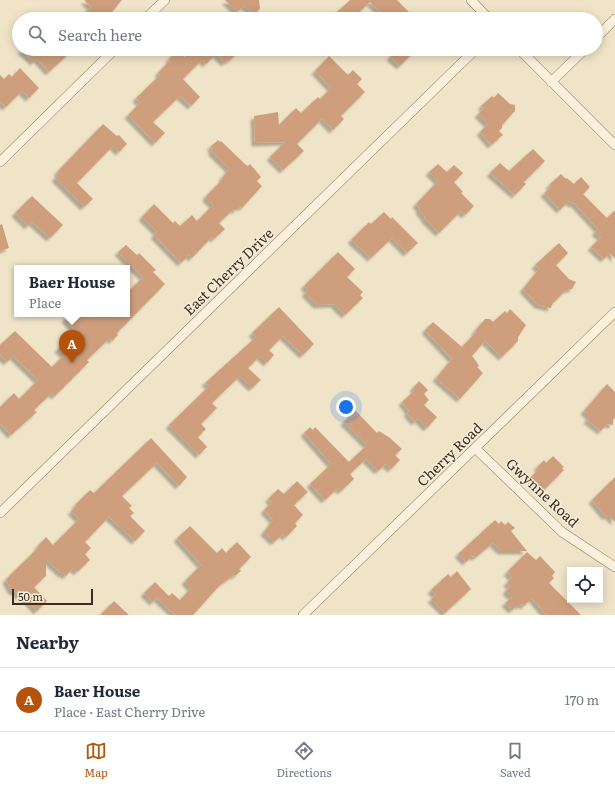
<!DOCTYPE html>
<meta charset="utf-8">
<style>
:root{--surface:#fff;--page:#f6f6f7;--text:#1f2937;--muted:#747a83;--line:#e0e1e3;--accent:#b45309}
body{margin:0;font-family:Literata,serif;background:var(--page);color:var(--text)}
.controls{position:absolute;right:12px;bottom:12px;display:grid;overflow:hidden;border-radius:0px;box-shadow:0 2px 10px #0003}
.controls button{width:36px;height:36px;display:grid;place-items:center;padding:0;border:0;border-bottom:1px solid var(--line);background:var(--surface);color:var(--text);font:20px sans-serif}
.scale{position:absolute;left:12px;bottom:10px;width:81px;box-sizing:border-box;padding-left:4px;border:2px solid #3d2e20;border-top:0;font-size:11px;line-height:14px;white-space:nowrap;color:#3d2e20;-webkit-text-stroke:3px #f7eed8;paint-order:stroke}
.you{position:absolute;left:346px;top:407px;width:14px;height:14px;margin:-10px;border:3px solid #fff;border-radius:50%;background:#1a73e8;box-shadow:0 0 0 6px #1a73e833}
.badge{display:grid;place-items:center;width:26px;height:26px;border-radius:50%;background:var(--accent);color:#fff;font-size:13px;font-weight:700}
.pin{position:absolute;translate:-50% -33px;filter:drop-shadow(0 1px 2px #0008)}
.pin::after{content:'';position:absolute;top:21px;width:14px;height:12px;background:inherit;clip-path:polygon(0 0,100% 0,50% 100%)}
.popup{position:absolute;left:14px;top:265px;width:116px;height:52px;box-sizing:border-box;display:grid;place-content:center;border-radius:0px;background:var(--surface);filter:drop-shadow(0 1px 3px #0005);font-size:13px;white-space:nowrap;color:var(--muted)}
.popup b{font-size:15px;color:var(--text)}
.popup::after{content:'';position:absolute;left:50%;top:100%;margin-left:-8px;border:8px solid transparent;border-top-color:var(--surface)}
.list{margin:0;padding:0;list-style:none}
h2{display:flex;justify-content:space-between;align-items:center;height:52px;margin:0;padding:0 16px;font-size:17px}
h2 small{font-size:13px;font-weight:400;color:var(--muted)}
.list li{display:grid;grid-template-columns:26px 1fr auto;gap:12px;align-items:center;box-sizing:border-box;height:64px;padding:0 16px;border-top:1px solid var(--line)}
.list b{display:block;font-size:15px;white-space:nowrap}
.list p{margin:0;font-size:13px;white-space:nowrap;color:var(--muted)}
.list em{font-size:13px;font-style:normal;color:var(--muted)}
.icon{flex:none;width:22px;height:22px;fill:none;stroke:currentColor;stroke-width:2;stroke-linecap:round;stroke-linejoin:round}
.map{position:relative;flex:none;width:615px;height:615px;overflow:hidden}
.search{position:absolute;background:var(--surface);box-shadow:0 2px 10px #0003;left:12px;right:12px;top:12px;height:44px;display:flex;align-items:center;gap:10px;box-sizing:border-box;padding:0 14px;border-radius:22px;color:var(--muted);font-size:15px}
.sheet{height:116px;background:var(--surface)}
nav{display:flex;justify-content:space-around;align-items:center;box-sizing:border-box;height:56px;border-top:1px solid var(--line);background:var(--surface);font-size:11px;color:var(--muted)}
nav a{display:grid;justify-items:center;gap:2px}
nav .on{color:var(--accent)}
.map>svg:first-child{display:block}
.building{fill:#cf9f7d;filter:url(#shadow)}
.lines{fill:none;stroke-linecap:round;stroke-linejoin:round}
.minor-casing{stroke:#8d765c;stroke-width:10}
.minor{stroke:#faf1dc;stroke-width:9}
.labels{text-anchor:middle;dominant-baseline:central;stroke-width:3;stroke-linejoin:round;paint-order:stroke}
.street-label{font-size:14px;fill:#3d2e20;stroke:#f7eed8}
</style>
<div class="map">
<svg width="615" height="615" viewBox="0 0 615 615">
<defs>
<filter id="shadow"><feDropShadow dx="-3.5" dy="3.5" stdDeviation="1" flood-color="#0004"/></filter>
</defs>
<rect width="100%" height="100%" fill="#f0e4c8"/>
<path class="building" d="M 84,0 L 122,0 L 106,19 L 79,19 L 91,7 Z
M 225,0 L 259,0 L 260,9 L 257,12 L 253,12 L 244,6 L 237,12 Z
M 350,0 L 397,0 L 416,19 L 387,19 L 370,2 L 352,19 L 342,19 L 336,13 Z
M 20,49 L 74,49 L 49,72 L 37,59 L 34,62 Z
M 193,49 L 242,49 L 229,61 L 227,60 L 225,63 L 216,54 L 206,64 L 202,60 L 183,79 L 200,97 L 191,106 L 180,96 L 153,122 L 165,133 L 155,143 L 128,115 L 140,103 L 136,98 L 160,75 L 158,73 L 170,60 L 169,59 L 177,50 L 185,57 Z
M 397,49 L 417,49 L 400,66 L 390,57 Z
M 329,56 L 348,75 L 353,70 L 362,79 L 357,84 L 365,92 L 341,116 L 344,119 L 333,130 L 322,119 L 297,144 L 304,151 L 283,170 L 270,157 L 285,142 L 255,143 L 254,116 L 278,112 L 279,125 L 296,108 L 301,113 L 318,97 L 320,99 L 331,88 L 315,71 Z
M 20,68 L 39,88 L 29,98 L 22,91 L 6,107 L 0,102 L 0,75 L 4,79 L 9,74 L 12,77 Z
M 498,93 L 510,104 L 515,105 L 515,111 L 502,125 L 502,128 L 499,131 L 503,135 L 491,145 L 480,132 L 488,124 L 478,114 L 484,108 L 481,106 L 492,96 L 494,98 Z
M 103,124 L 117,136 L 119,135 L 127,144 L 119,152 L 113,146 L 79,181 L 77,183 L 93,199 L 84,207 L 55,178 L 59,174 L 57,172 Z
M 218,140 L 220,142 L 221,141 L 245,164 L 248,166 L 250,164 L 261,177 L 257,181 L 262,186 L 242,208 L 240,206 L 235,211 L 234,209 L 219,223 L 225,229 L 214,239 L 212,237 L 192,258 L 189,255 L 181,263 L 154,235 L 157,232 L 142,217 L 154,204 L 173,223 L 175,221 L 180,226 L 192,215 L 197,221 L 213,205 L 206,198 L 207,195 L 223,179 L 222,178 L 229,169 L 211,151 L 213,149 L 210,147 Z
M 533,149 L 545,161 L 524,182 L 526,184 L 515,195 L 490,173 L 500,163 L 509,171 Z
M 438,164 L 447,172 L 454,165 L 463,173 L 454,182 L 463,192 L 461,193 L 474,206 L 465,215 L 461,211 L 439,233 L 424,218 L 425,217 L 419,211 L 420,209 L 416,204 L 438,181 L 429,172 Z
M 561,174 L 566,179 L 567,178 L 574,184 L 581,177 L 590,187 L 583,194 L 607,218 L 615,210 L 615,259 L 610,253 L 604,259 L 591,247 L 601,237 L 595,232 L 598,229 L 574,203 L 572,204 L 569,201 L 560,210 L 544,193 L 551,187 L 549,185 Z
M 32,196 L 63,225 L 50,238 L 32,222 L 28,226 L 15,213 Z
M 384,212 L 391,219 L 392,217 L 418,243 L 407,253 L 392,238 L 371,258 L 351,240 L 369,222 L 371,224 Z
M 2,224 L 9,248 L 0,251 L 0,225 Z
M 559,243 L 568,253 L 556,265 L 569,279 L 576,282 L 572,289 L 566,290 L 552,304 L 551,308 L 538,305 L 523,289 L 539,269 L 535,265 Z
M 126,245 L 137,255 L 139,253 L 156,270 L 153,272 L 165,284 L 117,333 L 118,335 L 112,341 L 110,338 L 87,360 L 89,362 L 55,396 L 52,393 L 34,410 L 37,412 L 11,435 L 0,423 L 0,407 L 14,393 L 19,399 L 38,380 L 13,356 L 7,362 L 0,355 L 0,345 L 15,331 L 52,367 L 64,355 L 58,349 L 76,331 L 65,319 L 70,314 L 127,314 L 127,293 L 143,277 L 118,252 Z
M 338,252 L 355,269 L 347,277 L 363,292 L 360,295 L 363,298 L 345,315 L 334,304 L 317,305 L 305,293 L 308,290 L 304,286 Z
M 279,307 L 314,344 L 303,355 L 283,336 L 269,350 L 274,355 L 267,363 L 260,356 L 248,368 L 261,380 L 252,388 L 240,376 L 212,403 L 217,408 L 201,424 L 206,429 L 198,437 L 207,447 L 199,455 L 169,425 L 209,386 L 205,383 L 256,337 L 252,333 Z
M 510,309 L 526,325 L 518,337 L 518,341 L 502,357 L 485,341 L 472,356 L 476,361 L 479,366 L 477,367 L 483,373 L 460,399 L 436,378 L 452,359 L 425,330 L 433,322 L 462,347 L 476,332 L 475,331 L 485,319 L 490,319 L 493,322 L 505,311 L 507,313 Z
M 419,381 L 428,390 L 424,394 L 429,400 L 424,405 L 437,417 L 427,428 L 418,419 L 415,422 L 407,413 L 409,411 L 402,402 L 415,390 L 413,388 Z
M 607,384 L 615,392 L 615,418 L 613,420 L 613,425 L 607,424 L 601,431 L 587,420 L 590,417 L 584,411 Z
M 355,410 L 377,433 L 379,431 L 390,438 L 402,449 L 395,455 L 400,460 L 391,469 L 386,464 L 379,470 L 377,470 L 366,459 L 350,474 L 354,479 L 341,491 L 338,488 L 325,500 L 310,484 L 331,464 L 304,433 L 310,427 L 313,430 L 315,427 L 349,462 L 367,445 L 344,422 Z
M 151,438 L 187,477 L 179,486 L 157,463 L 122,496 L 132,506 L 129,508 L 134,513 L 130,516 L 145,531 L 135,541 L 109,517 L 85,542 L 91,548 L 85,554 L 90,560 L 77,572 L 73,568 L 66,576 L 63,573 L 62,574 L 46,559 L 46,576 L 34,587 L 47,601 L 37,611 L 27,600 L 25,601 L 14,591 L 12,591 L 6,580 L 10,575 L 38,548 L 37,547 L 46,537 L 53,545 L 79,519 L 71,511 L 76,507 L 75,505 L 90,490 L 94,493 Z
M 553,456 L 564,467 L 562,468 L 564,470 L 543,491 L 530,478 L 539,469 L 537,467 L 544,460 L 546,463 Z
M 615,477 L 615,522 L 608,515 L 606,517 L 592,500 Z
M 297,481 L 308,492 L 294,505 L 303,515 L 295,523 L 297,526 L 286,537 L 283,534 L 274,542 L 264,532 L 273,520 L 264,510 L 272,502 L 268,499 L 278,489 L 284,494 Z
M 495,520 L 499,524 L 501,521 L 505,525 L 508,522 L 515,528 L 511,531 L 527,551 L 501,551 L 493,543 L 476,557 L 472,556 L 466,562 L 458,554 Z
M 190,526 L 217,553 L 222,548 L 226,553 L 237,542 L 251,557 L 239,569 L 241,571 L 235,576 L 234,575 L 220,585 L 193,615 L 175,615 L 157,598 L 153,602 L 144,593 L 155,582 L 169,596 L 172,593 L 180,600 L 191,588 L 185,581 L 201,565 L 177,538 Z
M 527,552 L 536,560 L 540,556 L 555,572 L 552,576 L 554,578 L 549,583 L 581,615 L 546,615 L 532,598 L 524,606 L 522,604 L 519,606 L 518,605 L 512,610 L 505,603 L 512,597 L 506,591 L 510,586 L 507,583 L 512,577 L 507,572 Z
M 457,571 L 471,589 L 445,613 L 431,599 L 436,595 L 431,590 L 448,574 L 451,577 Z
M 114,601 L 129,615 L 100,615 Z"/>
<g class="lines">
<defs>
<path id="minor" d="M 471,0 L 489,19
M 145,19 L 165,0
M 596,38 L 615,19
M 519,49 L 615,145
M 551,82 L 585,49
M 0,162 L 115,49
M 475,448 L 562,532 L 615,567
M 0,513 L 476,49
M 303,615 L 615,312"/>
</defs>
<use href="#minor" class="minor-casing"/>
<use href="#minor" class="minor"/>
</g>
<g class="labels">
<g class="street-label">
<text transform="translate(228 271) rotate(-44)">East Cherry Drive</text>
<text transform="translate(449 454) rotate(-44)">Cherry Road</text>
<text transform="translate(543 492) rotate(43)">Gwynne Road</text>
</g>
</g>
</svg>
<div class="controls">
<button><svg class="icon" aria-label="locate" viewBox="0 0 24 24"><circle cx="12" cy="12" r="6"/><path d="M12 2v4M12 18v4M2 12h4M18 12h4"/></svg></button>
</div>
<div class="scale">50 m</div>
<div class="you"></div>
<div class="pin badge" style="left:72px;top:363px">A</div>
<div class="popup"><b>Baer House</b>Place</div>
<div class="search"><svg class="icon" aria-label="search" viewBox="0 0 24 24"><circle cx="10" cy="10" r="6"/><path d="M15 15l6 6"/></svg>Search here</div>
</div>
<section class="sheet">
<h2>Nearby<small></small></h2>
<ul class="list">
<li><span class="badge">A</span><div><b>Baer House</b><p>Place · East Cherry Drive</p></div><em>170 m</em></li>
</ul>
</section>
<nav>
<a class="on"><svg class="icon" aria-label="map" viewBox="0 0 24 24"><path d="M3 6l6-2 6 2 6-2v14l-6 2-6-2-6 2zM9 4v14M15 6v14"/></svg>Map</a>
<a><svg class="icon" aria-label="directions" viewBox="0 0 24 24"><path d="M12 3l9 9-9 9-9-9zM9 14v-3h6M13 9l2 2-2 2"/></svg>Directions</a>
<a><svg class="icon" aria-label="saved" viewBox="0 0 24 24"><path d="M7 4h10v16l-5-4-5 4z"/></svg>Saved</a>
</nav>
